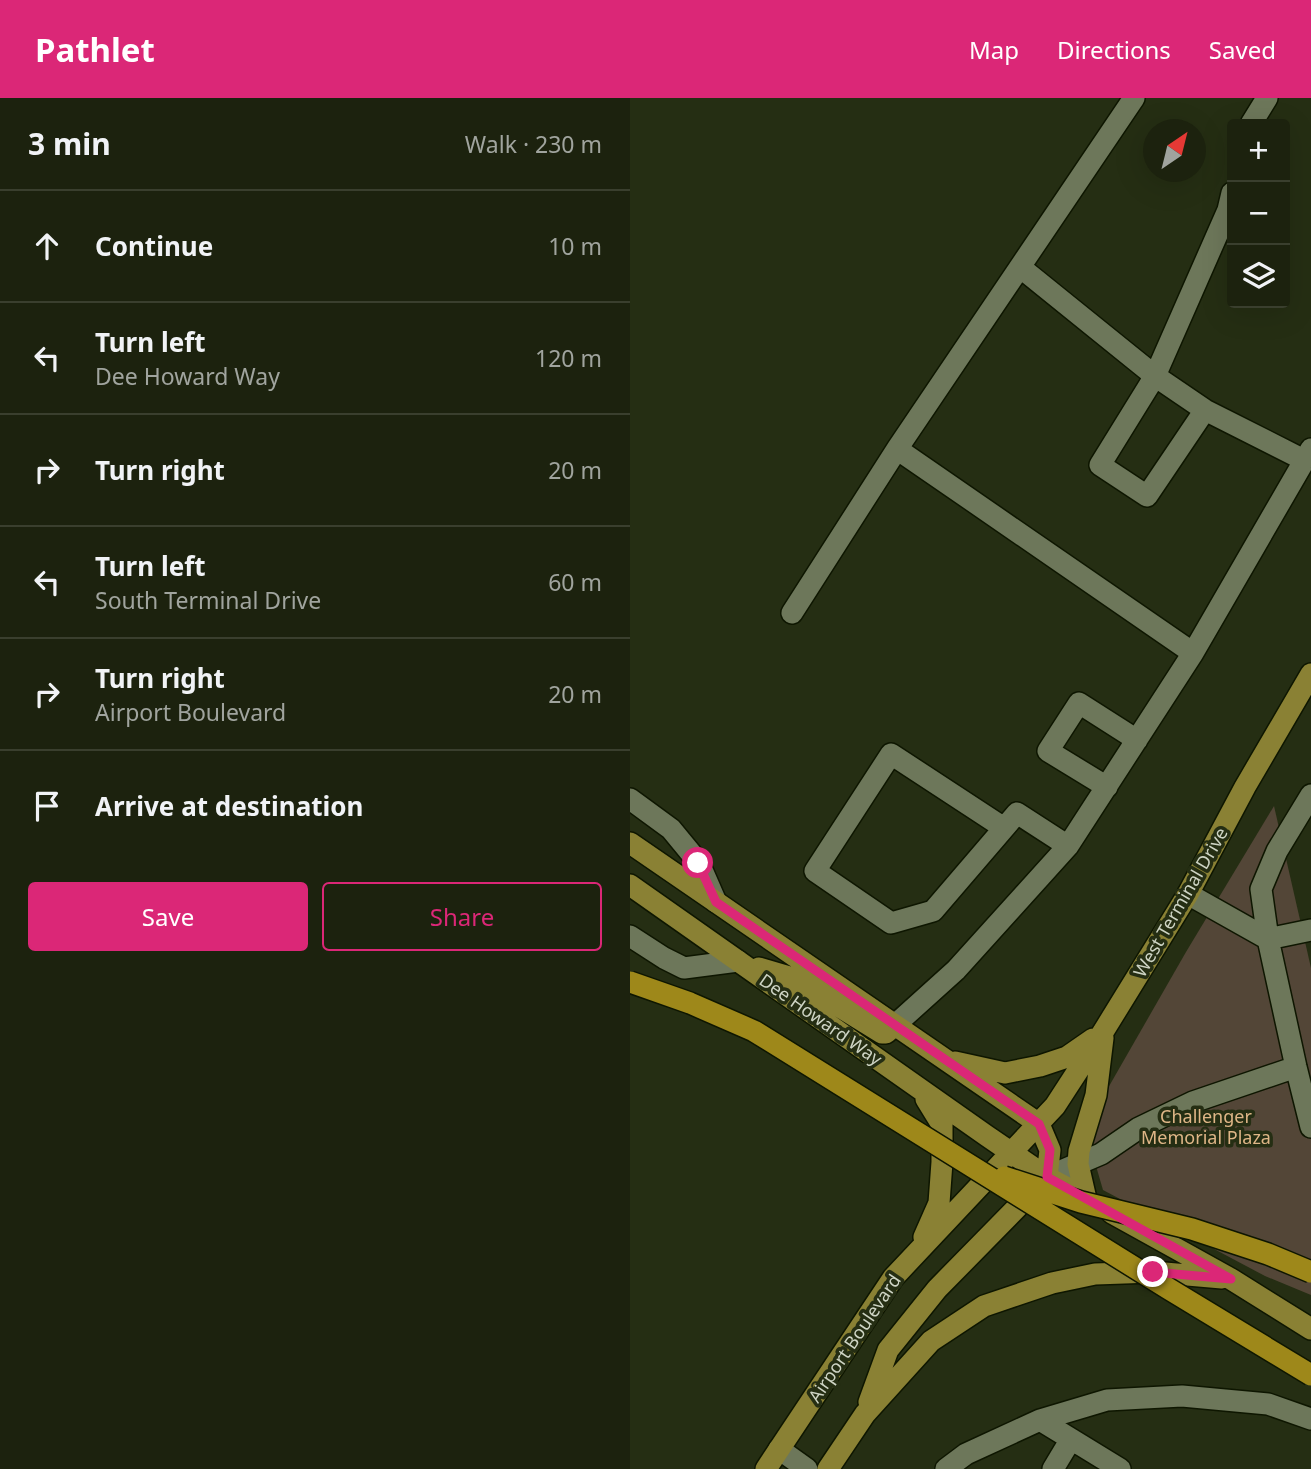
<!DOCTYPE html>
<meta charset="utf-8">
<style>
:root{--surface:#1c220e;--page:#252a17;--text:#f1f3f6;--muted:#a0a49e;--line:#3a3f2e;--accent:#db2777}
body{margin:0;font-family:"Noto Sans",sans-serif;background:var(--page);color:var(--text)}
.controls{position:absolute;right:21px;top:21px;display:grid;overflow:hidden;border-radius:7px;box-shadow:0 7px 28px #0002}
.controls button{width:63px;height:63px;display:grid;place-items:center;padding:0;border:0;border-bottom:2px solid var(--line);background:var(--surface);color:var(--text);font:35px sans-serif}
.compass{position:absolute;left:513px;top:21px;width:63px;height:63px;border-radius:50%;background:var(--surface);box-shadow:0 7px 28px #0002;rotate:35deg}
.stop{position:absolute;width:21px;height:21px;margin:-16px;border:5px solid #db2777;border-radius:50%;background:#fff}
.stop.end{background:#db2777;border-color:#fff;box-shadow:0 2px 7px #0008}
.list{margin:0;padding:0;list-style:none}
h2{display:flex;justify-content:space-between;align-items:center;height:91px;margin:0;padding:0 28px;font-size:30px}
h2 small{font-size:23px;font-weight:400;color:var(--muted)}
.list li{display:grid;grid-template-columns:46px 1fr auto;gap:21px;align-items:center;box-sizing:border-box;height:112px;padding:0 28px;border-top:2px solid var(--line)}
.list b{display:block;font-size:26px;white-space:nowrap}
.list p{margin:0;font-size:23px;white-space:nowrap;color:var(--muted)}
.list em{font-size:23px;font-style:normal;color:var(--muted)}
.actions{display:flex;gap:14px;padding:21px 28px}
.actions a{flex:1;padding:16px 0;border:2px solid var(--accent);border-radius:7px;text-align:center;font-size:24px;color:var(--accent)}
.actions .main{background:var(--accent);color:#fff}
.icon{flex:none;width:38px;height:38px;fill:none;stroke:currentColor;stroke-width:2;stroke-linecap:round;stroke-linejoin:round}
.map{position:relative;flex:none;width:681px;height:1371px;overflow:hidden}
header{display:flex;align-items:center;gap:42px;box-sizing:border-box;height:98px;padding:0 35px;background:var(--accent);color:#fff}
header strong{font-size:33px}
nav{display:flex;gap:38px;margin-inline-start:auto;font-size:24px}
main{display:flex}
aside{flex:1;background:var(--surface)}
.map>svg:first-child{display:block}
.green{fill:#534637}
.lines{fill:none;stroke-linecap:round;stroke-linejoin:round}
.minor-casing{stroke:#0e1600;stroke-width:24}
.major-casing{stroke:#0e1600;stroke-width:24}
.minor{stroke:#6d775a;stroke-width:21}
.major{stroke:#8a8134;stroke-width:21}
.highway-bridge-casing{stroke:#0e1600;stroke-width:24;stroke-linecap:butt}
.highway-bridge{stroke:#9e881a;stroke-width:21}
.route{stroke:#db2777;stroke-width:9}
.labels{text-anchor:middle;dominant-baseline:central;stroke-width:7;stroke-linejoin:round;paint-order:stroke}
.street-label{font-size:18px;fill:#ced4c4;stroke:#252e13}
.park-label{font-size:18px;fill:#dfb687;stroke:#252e13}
</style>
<header>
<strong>Pathlet</strong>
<nav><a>Map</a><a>Directions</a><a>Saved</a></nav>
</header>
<main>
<aside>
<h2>3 min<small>Walk · 230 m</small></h2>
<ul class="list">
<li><svg class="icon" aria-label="ahead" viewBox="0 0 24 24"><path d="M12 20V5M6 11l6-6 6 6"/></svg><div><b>Continue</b></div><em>10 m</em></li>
<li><svg class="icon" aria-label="left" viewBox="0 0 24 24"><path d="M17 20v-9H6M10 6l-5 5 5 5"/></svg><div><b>Turn left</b><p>Dee Howard Way</p></div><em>120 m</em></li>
<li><svg class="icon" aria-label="right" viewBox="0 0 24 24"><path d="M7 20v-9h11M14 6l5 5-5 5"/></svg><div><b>Turn right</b></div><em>20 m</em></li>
<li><svg class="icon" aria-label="left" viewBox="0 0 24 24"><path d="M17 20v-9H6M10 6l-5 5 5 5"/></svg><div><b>Turn left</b><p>South Terminal Drive</p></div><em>60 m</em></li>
<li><svg class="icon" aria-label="right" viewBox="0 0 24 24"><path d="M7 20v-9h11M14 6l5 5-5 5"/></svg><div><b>Turn right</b><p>Airport Boulevard</p></div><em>20 m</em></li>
<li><svg class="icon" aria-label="arrive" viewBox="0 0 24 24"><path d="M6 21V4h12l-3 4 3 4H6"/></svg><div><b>Arrive at destination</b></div></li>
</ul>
<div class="actions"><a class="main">Save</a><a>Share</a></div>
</aside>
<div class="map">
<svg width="681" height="1371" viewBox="0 0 681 1371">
<rect width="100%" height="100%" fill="#252e13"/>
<path class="green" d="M 644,708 L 681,870 L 681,1197 L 635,1178 L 473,1092 L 457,1037 L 478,990 L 556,854 Z"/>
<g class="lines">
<defs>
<path id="minor" d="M 621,26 L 637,0
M 602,95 L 598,112 L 525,278 L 575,312 L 674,362
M 390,169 L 525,278 L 470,367 L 517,398 L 575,312
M 267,351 L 563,555
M 162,515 L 267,351 L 504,0
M 477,689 L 418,653 L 449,605 L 507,642
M 681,697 L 647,753 L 631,791 L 638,841 L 666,969 L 681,1029
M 0,701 L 41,731 L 69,765 L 86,804
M 374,730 L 261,656 L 185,773 L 261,825 L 303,813 L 387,715 L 438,748
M 558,796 L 638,841 L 681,832
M 0,838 L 34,860 L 54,870 L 108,863
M 265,927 L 326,872 L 438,748 L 563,555 L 681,351
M 417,1079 L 471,1056 L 509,1030 L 563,1004 L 666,969
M 410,1322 L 490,1371
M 149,1351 L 177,1371
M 316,1371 L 336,1356 L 410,1322 L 477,1302 L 552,1298 L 638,1306 L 681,1321
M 423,1371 L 441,1341"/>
<path id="major" d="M 0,745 L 409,1026
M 0,787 L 357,1038 L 417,1079 L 454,1099
M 129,870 L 163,880 L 252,935 L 256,935 L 265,927
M 325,964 L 375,975 L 410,968 L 437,959 L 463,941
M 456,1101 L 448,1066 L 449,1053 L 466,997 L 473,940
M 482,1115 L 601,1181 L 681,1231
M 294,1139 L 309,1105 L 312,1064 L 312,1027 L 296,1001
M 239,1304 L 258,1252 L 307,1191 L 417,1079 L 420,1052 L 409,1026
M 136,1371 L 263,1180 L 425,1008 L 473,934 L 558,796 L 615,689 L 681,576
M 198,1371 L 235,1316 L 301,1243 L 354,1208 L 422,1185 L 465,1176 L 523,1174 L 592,1180"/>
</defs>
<use href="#minor" class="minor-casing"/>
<use href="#major" class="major-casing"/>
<use href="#minor" class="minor"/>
<use href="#major" class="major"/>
<defs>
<path id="highway-bridge" d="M 0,884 L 60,905 L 124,933 L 539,1191 L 681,1277
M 374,1079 L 451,1104 L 562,1131 L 638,1156 L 681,1174"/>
</defs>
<use href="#highway-bridge" class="highway-bridge-casing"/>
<use href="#highway-bridge" class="highway-bridge"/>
</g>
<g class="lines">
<path class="route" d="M 68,765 L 86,804 L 409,1026 L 420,1052 L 417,1079 L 601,1181 L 523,1174"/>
</g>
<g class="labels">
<g class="street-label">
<text transform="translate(550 804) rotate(-60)">West Terminal Drive</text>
<text transform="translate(191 921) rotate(35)">Dee Howard Way</text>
<text transform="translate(224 1240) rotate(-56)">Airport Boulevard</text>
</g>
<g class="park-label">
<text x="576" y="1018">Challenger<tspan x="576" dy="21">Memorial Plaza</tspan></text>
</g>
</g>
</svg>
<div class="controls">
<button>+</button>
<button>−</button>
<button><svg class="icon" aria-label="layers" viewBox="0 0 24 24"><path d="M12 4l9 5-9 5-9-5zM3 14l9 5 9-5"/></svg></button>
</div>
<svg class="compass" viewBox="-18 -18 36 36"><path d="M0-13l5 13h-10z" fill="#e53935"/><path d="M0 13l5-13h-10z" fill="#a0a49e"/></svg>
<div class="stop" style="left:68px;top:765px"></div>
<div class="stop end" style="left:523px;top:1174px"></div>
</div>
</main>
